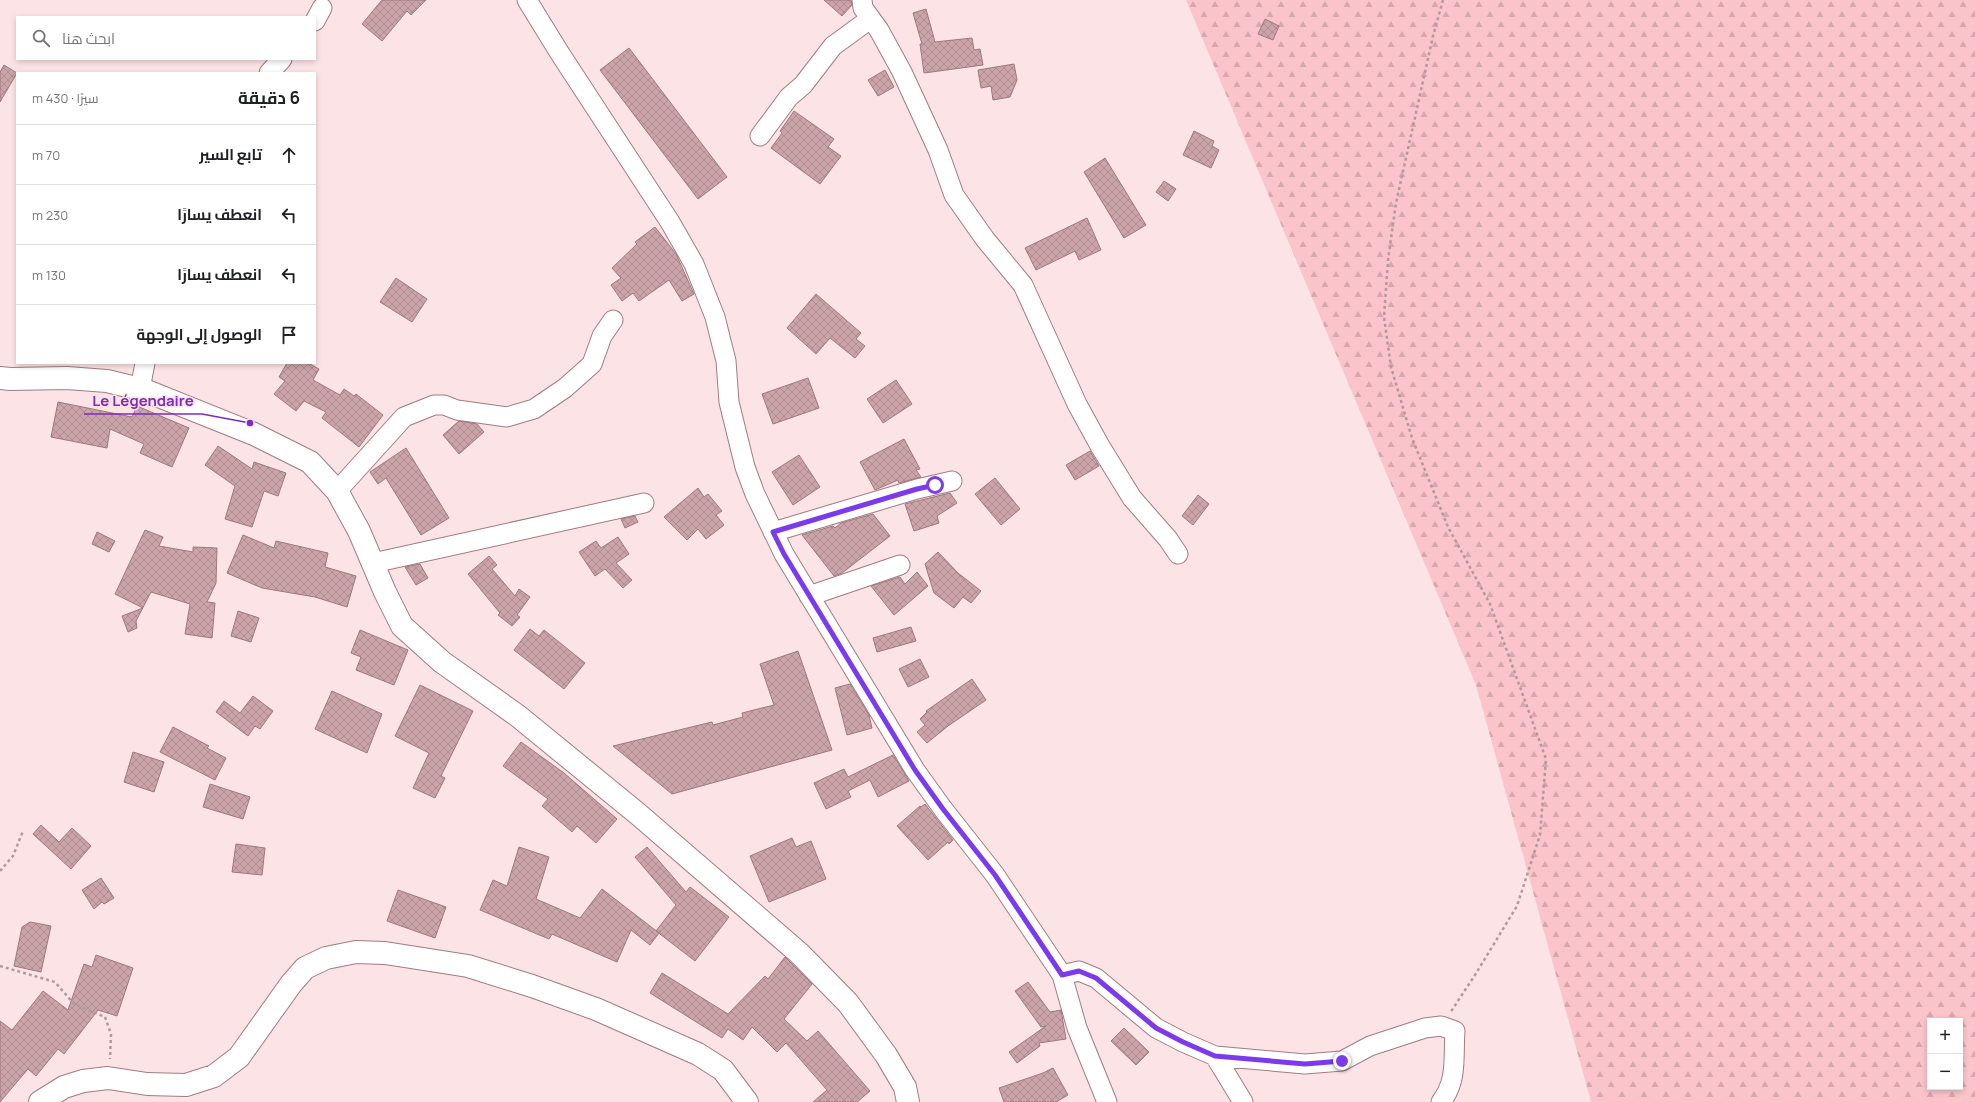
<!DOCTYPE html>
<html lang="ar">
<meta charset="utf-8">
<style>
:root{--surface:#fff;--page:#f2f2f2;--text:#202124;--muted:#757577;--line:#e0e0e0}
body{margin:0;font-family:Manrope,Cairo,sans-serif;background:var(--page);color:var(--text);direction:rtl}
.controls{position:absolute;right:12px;bottom:12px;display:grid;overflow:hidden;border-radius:0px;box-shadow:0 2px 6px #0003}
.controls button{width:36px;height:36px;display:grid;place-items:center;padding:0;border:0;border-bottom:1px solid var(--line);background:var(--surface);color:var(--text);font:20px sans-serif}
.stop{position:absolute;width:12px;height:12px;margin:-9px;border:3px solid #7c3aed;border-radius:50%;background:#fff}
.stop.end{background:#7c3aed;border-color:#fff;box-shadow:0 1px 4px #0008}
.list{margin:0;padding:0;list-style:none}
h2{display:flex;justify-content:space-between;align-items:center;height:52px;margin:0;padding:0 16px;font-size:17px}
h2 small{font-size:13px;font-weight:400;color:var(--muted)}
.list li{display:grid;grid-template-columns:26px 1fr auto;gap:12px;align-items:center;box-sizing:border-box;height:60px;padding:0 16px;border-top:1px solid var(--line)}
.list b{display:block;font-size:15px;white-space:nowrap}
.list em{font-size:13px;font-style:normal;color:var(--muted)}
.icon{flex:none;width:22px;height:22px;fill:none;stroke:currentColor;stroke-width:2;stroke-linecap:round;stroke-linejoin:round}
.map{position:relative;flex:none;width:1975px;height:1102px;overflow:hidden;direction:ltr}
.search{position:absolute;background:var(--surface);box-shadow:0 2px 6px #0003;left:16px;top:16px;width:300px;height:44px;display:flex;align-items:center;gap:10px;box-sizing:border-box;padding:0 14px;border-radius:0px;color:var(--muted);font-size:15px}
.panel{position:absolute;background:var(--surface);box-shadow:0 2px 6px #0003;left:16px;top:72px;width:300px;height:292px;border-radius:0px;direction:rtl}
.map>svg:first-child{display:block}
.forest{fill:url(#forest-firs);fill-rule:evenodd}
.building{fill:url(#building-cross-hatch);stroke:#9d787d}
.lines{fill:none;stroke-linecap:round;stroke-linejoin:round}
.minor-casing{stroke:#a17c80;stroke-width:21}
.major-casing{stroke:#a17c80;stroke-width:24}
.path{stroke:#af9a9d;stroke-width:2.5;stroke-dasharray:3 3;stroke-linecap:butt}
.minor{stroke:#fff;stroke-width:19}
.major{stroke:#fff;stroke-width:22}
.route{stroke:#7c3aed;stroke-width:5}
.leader{fill:none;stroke:#7b2cbf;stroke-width:1.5}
.callout-dot{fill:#7b2cbf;stroke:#fce3e6;stroke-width:1.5}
.callout-label{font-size:15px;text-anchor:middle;font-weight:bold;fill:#7b2cbf;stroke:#fce3e6;stroke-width:3;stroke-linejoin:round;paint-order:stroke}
</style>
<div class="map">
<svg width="1975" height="1102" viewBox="0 0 1975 1102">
<defs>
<pattern id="forest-firs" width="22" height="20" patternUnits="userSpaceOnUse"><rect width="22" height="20" fill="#fac4ca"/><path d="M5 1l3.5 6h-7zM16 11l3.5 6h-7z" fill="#d6a7ad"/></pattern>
<pattern id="building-cross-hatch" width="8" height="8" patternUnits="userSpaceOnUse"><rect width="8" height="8" fill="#cba4a9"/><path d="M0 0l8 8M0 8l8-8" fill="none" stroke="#ae8c91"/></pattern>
</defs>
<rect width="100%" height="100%" fill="#fce3e6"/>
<path class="forest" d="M 1186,0 L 1975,0 L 1975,1102 L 1591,1102 L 1476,685 ZM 1930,1021 L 1960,1021 L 1960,1087 L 1930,1087 Z"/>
<path class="building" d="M 382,0 L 426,0 L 411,15 L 407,11 L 382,41 L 362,24 Z
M 824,0 L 851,0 L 852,5 L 842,16 Z
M 926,9 L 935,42 L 972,38 L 974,50 L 980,49 L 983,65 L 924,73 L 920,44 L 922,44 L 913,13 Z
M 1265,19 L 1279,26 L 1273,40 L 1258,34 Z
M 629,48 L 727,177 L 698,199 L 600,70 Z
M 1014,64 L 1017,80 L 1010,97 L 993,100 L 991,86 L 981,88 L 978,70 Z
M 4,65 L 17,73 L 0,102 L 0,72 Z
M 885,70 L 894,87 L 878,96 L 868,80 Z
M 794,111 L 834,139 L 828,147 L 841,156 L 820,184 L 771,148 L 782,133 L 780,131 Z
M 1194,131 L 1214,141 L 1212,146 L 1219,150 L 1211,168 L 1183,155 Z
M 1105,158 L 1146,225 L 1124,238 L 1084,172 Z
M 1164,181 L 1176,189 L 1168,201 L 1156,192 Z
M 1087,218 L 1101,250 L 1079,260 L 1075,251 L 1036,270 L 1025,248 Z
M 655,227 L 676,254 L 694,294 L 682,301 L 669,280 L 639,301 L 633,293 L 622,301 L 611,285 L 621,278 L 612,268 L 637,244 L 635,242 Z
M 396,278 L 427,299 L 412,322 L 380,302 Z
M 816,294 L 861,333 L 856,339 L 865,346 L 855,358 L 830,338 L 816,354 L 787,328 Z
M 287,363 L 308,363 L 319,369 L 313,380 L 340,395 L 344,389 L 354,396 L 356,394 L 383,415 L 359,447 L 322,418 L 326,412 L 304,401 L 296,411 L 274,394 L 285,381 L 279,377 Z
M 808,378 L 819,408 L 773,424 L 762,394 Z
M 896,380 L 912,404 L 883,423 L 867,399 Z
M 58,402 L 132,417 L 137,406 L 189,428 L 172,467 L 140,453 L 144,444 L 110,429 L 107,448 L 51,437 Z
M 459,421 L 477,424 L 484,432 L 459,454 L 443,435 Z
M 904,439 L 920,469 L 916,470 L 921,477 L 899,483 L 898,480 L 875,490 L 860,462 Z
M 218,446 L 252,469 L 254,462 L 286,473 L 278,496 L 264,491 L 252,527 L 225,519 L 235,486 L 205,465 Z
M 406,448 L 449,518 L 421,535 L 386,478 L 378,484 L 370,472 Z
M 1090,451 L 1099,466 L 1075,480 L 1066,465 Z
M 799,455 L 820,487 L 793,505 L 772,472 Z
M 995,478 L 1020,509 L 1001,525 L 975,494 Z
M 698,488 L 704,497 L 708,494 L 722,511 L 716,515 L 724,525 L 706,539 L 698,529 L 687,540 L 664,517 Z
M 950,493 L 957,503 L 937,516 L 939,523 L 914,531 L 905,504 Z
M 1198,495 L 1209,504 L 1193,525 L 1182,516 Z
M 873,514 L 890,536 L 842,573 L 834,576 L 802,535 L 833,526 L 835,528 L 841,523 Z
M 635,516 L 638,522 L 625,528 L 621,519 Z
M 145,530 L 163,537 L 159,546 L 193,552 L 193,547 L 217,548 L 216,583 L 207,602 L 215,603 L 212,638 L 185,634 L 190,604 L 151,592 L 136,621 L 137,628 L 128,632 L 122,616 L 143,608 L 115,594 Z
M 97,532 L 115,541 L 109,552 L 92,544 Z
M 243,535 L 274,548 L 276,541 L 328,553 L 325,567 L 356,576 L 347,607 L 315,597 L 262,588 L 227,573 Z
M 618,537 L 629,554 L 616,563 L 632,580 L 623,588 L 605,569 L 595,576 L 579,552 L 596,541 L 601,548 Z
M 938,552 L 958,573 L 981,591 L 971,603 L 963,597 L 954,608 L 934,593 L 925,564 Z
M 489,556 L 497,565 L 492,569 L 515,596 L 519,589 L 530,597 L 517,615 L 520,617 L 512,626 L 498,615 L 500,613 L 468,574 Z
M 420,564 L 428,578 L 416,585 L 405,567 Z
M 917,572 L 928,586 L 894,615 L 871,586 L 900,577 L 905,584 Z
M 238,611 L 259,618 L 251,642 L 231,636 Z
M 911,627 L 916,641 L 877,652 L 873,638 Z
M 530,629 L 539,636 L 544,630 L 585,663 L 564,689 L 514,650 Z
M 360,630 L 408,650 L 394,685 L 356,670 L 361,657 L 351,653 Z
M 798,651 L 832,750 L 672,794 L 613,746 L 712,722 L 713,725 L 743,717 L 742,713 L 774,705 L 760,664 Z
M 920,659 L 929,677 L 908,687 L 899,669 Z
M 972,679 L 986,700 L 948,726 L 927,743 L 917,732 L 925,725 L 920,719 L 927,712 L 926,711 Z
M 850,684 L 869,715 L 872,728 L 847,735 L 835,688 Z
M 420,685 L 473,711 L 441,776 L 445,778 L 435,798 L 413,788 L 429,753 L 395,736 Z
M 332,691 L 382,714 L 367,753 L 315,729 Z
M 253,696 L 273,711 L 260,729 L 255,726 L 248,736 L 216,712 L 224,701 L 240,713 Z
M 173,727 L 209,746 L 207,748 L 226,758 L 215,780 L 160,752 Z
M 521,742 L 564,773 L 617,819 L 596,843 L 577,826 L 572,832 L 542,806 L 548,799 L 503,766 Z
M 133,752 L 164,762 L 154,792 L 124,782 Z
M 893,755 L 909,781 L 878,797 L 870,780 L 848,791 L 851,797 L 826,809 L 814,783 L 844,769 L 848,777 Z
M 210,784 L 250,797 L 243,819 L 203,807 Z
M 925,804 L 953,840 L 949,844 L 948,842 L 928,860 L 897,826 L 920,806 L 921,807 Z
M 41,825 L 59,842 L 72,828 L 91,846 L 71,869 L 33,834 Z
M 792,838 L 796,847 L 811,841 L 826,879 L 769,902 L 750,856 Z
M 236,844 L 265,848 L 262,875 L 232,872 Z
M 519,847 L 549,857 L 536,899 L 580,918 L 602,889 L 659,933 L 650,945 L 631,930 L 617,962 L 552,934 L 549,939 L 480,910 L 493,880 L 507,886 Z
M 647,847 L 686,892 L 690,887 L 729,917 L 695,961 L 656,931 L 676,905 L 635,857 Z
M 101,878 L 114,898 L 104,904 L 102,902 L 94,909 L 82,890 Z
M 398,890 L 446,907 L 435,938 L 387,921 Z
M 30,922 L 51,926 L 41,972 L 14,966 L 22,927 Z
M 96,955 L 133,968 L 117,1016 L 98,1010 L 64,1054 L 58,1049 L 36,1076 L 28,1069 L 0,1102 L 0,1021 L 12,1030 L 43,991 L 68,1010 L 84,964 L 92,967 Z
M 785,957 L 812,984 L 784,1019 L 807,1041 L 818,1031 L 870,1091 L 857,1102 L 813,1102 L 827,1090 L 786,1043 L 777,1052 L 752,1027 L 743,1040 L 728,1029 L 722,1038 L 650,993 L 662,973 L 728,1014 L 765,976 L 768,979 Z
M 1028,982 L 1050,1012 L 1061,1010 L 1066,1039 L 1039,1043 L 1040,1046 L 1017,1063 L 1009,1052 L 1046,1026 L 1041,1027 L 1015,991 Z
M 1124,1028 L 1149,1052 L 1136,1065 L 1111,1041 Z
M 1053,1068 L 1068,1095 L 1056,1102 L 1004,1102 L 999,1088 L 1043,1073 Z"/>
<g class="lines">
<defs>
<path id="minor" d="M 527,0 L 559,52 L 670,222 L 694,264 L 715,317 L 726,361 L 729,402 L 745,467 L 755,494 L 784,554 L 915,770 L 943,809 L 995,875 L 1062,975 L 1077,1028 L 1107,1102
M 862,0 L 863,8 L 879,30 L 902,72 L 938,150 L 954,195 L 985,239 L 1023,285 L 1077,404 L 1100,446 L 1132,498 L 1168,539 L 1178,554
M 315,21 L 322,8
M 269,73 L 282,59
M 760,136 L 789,97 L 803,85 L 833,46 L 870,19
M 140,389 L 145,363
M 337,491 L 404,417 L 434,405 L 444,405 L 457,410 L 507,417 L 534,409 L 565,388 L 592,364 L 602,336 L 613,320
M 773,532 L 917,489 L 952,481
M 373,563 L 644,503
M 809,596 L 900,565
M 1062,975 L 1079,971 L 1096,978 L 1156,1028 L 1183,1042 L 1215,1056 L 1243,1102
M 1215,1056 L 1305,1064 L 1342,1061 L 1370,1046 L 1425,1028 L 1441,1026 L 1455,1031 C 1453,1057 1458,1080 1441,1102"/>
<path id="major" d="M 0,378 L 10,379 L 67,378 L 107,381 L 144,390 L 254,434 L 310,462 L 337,491 L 359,531 L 385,592 L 402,626 L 442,662 L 518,716 L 638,814 L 799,953 L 848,1003 L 886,1055 L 905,1087 L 908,1102
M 40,1102 L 64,1087 L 83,1081 L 108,1078 L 147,1084 L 186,1085 L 214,1076 L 239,1057 L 291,984 L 305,968 L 326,958 L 356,952 L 385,953 L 468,966 L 532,986 L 596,1009 L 698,1054 L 723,1070 L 747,1102"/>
</defs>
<use href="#minor" class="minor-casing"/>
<use href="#major" class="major-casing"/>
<path class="path" d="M 1443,0 L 1433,36 L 1396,203 L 1388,260 L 1384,317 L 1391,367 L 1412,438 L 1448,527 L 1490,604 L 1546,759 L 1540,835 L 1517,906 L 1475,975 L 1450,1013
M 0,871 L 13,856 L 23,831
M 0,966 L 55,982 L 74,1004 L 105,1017 L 111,1034 L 110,1059"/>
<use href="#minor" class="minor"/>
<use href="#major" class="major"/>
</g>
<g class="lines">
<path class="route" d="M 935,485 L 917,489 L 773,532 L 784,554 L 915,770 L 943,809 L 995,875 L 1062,975 L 1079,971 L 1096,978 L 1156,1028 L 1183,1042 L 1215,1056 L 1305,1064 L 1342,1061"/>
</g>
<path class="leader" d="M250 423L202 414H84"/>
<circle class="callout-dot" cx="250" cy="423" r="4"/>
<g class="callout-label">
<text x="143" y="406">Le Légendaire</text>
</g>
</svg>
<div class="controls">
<button>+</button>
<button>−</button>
</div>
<div class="stop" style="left:935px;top:485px"></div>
<div class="stop end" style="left:1342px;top:1061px"></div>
<div class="search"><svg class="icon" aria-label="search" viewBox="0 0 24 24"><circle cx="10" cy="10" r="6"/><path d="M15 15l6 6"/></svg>ابحث هنا</div>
<section class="panel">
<h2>6 دقيقة<small>سيرًا · 430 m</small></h2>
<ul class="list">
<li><svg class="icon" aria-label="ahead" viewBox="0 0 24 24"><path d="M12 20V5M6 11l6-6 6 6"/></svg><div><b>تابع السير</b></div><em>70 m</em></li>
<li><svg class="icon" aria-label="left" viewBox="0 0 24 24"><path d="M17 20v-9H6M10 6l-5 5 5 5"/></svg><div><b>انعطف يسارًا</b></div><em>230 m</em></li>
<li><svg class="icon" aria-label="left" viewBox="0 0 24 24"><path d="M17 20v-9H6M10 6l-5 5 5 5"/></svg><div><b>انعطف يسارًا</b></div><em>130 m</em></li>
<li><svg class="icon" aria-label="arrive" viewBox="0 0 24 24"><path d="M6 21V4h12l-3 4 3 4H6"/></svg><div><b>الوصول إلى الوجهة</b></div></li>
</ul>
</section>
</div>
